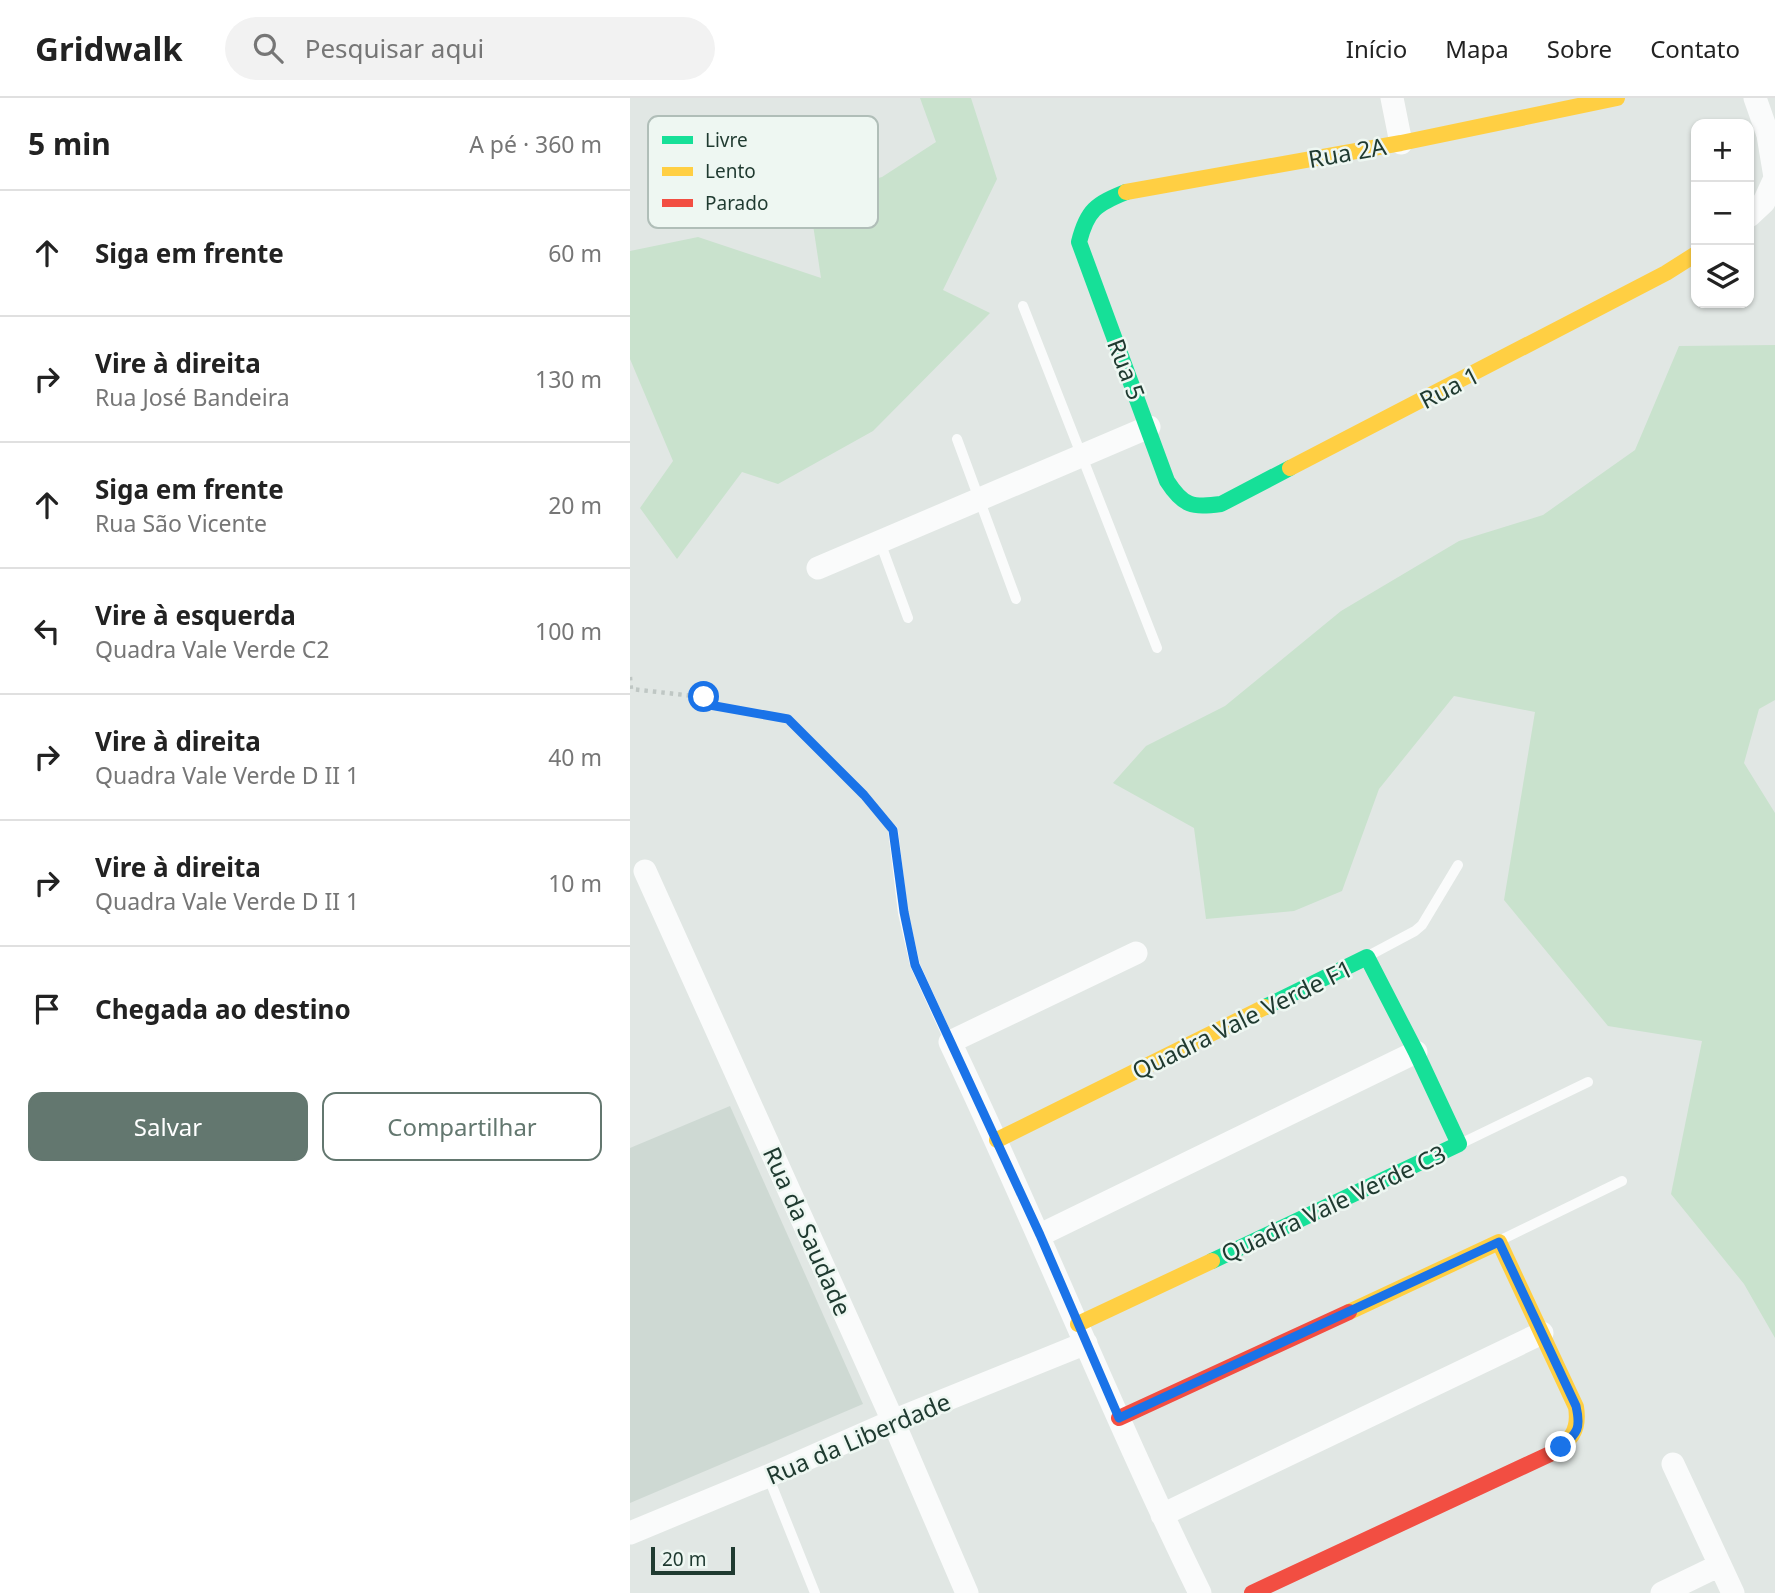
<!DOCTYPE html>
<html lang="pt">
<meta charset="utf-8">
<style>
:root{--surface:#fff;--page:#f2f2f2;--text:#222;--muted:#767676;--line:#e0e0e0;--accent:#63776f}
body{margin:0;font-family:"Noto Sans",sans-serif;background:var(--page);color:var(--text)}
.controls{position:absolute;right:21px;top:21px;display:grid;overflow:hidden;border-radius:14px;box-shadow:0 2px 5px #0004}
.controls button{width:63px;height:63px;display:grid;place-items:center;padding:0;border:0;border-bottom:2px solid var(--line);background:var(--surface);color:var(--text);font:35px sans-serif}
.scale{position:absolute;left:21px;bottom:18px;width:84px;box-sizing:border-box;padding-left:7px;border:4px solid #1f3a30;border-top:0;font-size:19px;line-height:24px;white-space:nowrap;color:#1f3a30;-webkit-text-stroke:5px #eef7f2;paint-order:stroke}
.stop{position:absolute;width:21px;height:21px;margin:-16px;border:5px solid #1a73e8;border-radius:50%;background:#fff}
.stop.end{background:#1a73e8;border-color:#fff;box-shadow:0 2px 7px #0008}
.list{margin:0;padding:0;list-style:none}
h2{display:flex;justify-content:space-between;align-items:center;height:91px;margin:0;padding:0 28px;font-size:30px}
h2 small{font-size:23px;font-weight:400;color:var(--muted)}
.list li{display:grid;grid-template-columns:46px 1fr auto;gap:21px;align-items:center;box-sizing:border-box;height:126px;padding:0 28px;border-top:2px solid var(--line)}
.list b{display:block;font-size:26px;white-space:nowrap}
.list p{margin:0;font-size:23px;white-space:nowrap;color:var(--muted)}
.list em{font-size:23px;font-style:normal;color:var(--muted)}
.actions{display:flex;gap:14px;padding:21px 28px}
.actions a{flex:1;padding:16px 0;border:2px solid var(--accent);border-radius:14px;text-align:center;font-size:24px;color:var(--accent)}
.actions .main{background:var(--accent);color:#fff}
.icon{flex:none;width:38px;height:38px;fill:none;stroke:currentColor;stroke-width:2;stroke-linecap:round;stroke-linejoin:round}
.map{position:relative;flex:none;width:1145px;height:1495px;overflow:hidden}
header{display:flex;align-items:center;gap:42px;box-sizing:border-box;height:98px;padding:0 35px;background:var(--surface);border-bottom:2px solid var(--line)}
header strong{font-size:33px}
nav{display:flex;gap:38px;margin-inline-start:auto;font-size:24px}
.search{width:490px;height:63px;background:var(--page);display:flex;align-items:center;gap:18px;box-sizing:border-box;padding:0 24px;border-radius:38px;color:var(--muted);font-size:26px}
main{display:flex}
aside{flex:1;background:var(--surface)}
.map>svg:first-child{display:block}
.built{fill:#ced9d3}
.green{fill:#c9e2cd}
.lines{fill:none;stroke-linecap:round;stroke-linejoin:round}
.path{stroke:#bfc7c4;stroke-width:4.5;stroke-dasharray:3.5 5;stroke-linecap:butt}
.lane{stroke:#fafbfb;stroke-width:10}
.street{stroke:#fafbfb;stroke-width:23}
.fast{stroke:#16e098;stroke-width:16}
.slow{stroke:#ffcf43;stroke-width:16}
.jam{stroke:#f24e42;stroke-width:16}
.route{stroke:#1a73e8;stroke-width:9}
.labels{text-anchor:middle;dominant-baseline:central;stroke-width:5;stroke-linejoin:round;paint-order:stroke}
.street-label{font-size:24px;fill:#1f3a30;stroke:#eef7f2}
.key{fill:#eef7f2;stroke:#b0beb8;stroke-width:2}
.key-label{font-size:19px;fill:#1f3a30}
</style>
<header>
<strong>Gridwalk</strong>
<div class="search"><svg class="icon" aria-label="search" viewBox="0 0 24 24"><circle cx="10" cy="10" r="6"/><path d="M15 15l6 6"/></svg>Pesquisar aqui</div>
<nav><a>Início</a><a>Mapa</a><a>Sobre</a><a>Contato</a></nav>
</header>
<main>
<aside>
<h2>5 min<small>A pé · 360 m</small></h2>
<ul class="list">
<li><svg class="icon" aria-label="ahead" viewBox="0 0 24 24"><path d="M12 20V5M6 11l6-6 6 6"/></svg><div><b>Siga em frente</b></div><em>60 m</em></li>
<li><svg class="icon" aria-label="right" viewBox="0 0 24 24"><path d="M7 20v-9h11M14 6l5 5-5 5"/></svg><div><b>Vire à direita</b><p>Rua José Bandeira</p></div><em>130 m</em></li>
<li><svg class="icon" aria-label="ahead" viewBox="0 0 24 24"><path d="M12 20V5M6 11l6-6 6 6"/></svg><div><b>Siga em frente</b><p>Rua São Vicente</p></div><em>20 m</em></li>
<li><svg class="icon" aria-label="left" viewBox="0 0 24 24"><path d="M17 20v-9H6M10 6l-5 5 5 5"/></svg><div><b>Vire à esquerda</b><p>Quadra Vale Verde C2</p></div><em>100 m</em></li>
<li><svg class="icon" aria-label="right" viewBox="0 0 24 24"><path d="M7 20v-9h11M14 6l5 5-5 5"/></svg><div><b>Vire à direita</b><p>Quadra Vale Verde D II 1</p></div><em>40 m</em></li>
<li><svg class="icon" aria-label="right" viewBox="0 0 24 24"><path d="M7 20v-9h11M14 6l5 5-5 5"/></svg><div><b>Vire à direita</b><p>Quadra Vale Verde D II 1</p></div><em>10 m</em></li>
<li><svg class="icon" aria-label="arrive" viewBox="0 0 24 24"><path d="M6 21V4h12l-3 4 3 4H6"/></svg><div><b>Chegada ao destino</b></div></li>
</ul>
<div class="actions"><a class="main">Salvar</a><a>Compartilhar</a></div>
</aside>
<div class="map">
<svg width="1145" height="1495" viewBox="0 0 1145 1495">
<rect width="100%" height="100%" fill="#e1e7e4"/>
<path class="built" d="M 100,1008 L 233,1306 L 0,1405 L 0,1050 Z"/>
<path class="green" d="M 290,0 L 341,0 L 367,81 L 313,192 L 360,215 L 243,333 L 148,386 L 112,374 L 47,461 L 10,410 L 43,363 L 0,261 L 0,153 L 68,139 L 191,180 L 179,100 L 252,79 L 306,44 Z
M 1145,247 L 1145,602 L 1129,611 L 1114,665 L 1145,715 L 1145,1240 L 1114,1186 L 1041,1096 L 1072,943 L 978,928 L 874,802 L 905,614 L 824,598 L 749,691 L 712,793 L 664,813 L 576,821 L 564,730 L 483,685 L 516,648 L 595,608 L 711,513 L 829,443 L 913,417 L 1005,352 L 1049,248 Z"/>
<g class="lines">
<path class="path" d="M 0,579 L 1,591 L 73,599 L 74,606 L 158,621 L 234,697 L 253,719"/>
<path class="lane" d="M 393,208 L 527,550
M 327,341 L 386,501
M 250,444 L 278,520
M 263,732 L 273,815 L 285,867 L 320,944
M 740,857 L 785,833 L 792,827 L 828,767
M 832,1045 L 958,984
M 871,1142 L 992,1083
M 138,1378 L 185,1495"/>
<path class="street" d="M 762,0 L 771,45
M 1125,0 L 1138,37 L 1145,79
M 1119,118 L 1134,104 L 1145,80
M 188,470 L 519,329
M 15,773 L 263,1323 L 337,1495
M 506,855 L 320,944 C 407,1126 481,1314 570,1495
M 410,1137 L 786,954
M 1043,1366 L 1103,1495
M 532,1417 L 912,1235
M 0,1435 L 138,1378 L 263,1323 L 456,1245
M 1032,1495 L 1090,1467"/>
<path class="fast" d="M 496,94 C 466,106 457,112 449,144 L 537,383 C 553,408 562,410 591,406 L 660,370
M 582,1163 L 829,1046 L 786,954 L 737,859 L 635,909"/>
<path class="slow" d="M 496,94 L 771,45 L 987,0
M 660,370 L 1036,175 L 1066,156
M 367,1042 L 635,909
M 719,1214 L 869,1144 L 946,1309 C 950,1333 940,1344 920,1356
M 448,1226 L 582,1163"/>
<path class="jam" d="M 489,1320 L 719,1214
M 622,1495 L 920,1356"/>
</g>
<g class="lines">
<path class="route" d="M 74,599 L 74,606 L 158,621 L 234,697 L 263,732 L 274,814 L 285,867 L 410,1137 L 489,1320 L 869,1144 L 946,1308 C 951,1330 948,1335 931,1349"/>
</g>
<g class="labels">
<g class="street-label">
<text transform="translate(717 54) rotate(-10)">Rua 2A</text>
<text transform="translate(497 271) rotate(69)">Rua 5</text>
<text transform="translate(819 289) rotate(-27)">Rua 1</text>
<text transform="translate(612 921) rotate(-26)">Quadra Vale Verde F1</text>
<text transform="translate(703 1105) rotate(-25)">Quadra Vale Verde C3</text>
<text transform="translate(178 1133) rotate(66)">Rua da Saudade</text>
<text transform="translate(228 1340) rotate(-23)">Rua da Liberdade</text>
</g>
</g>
<rect x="18" y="18" width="230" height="112" rx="10" class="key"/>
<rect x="32" y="38" width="31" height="8" fill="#16e098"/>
<rect x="32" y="69" width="31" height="9" fill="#ffcf43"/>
<rect x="32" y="101" width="31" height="8" fill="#f24e42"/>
<g class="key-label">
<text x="75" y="49">Livre</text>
<text x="75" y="80">Lento</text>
<text x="75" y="112">Parado</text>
</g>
</svg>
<div class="controls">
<button>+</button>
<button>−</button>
<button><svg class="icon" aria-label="layers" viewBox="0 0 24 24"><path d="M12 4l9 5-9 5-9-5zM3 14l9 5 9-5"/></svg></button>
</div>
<div class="scale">20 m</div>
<div class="stop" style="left:74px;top:599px"></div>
<div class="stop end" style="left:931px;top:1349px"></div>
</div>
</main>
